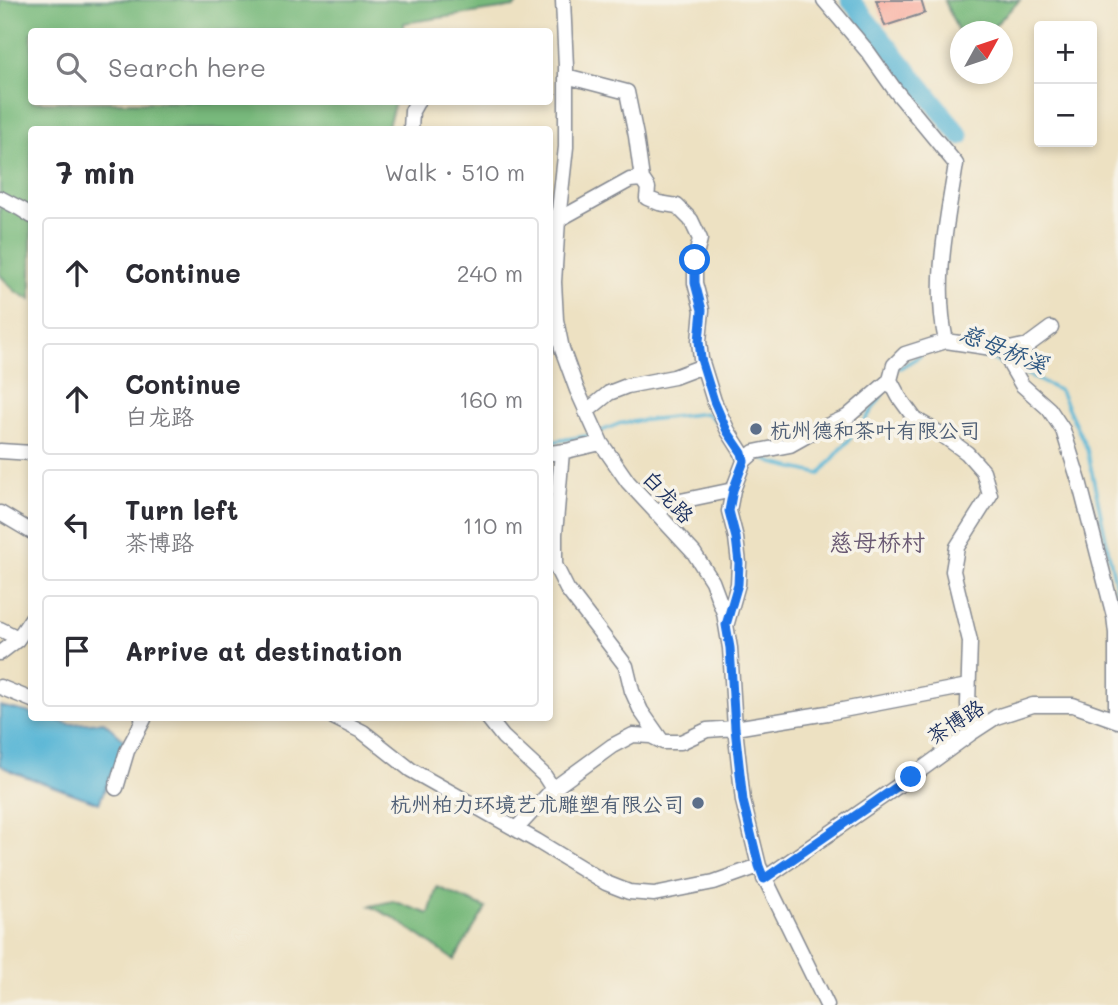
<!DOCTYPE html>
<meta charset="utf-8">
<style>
:root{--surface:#fff;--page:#f2f2f3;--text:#2b2b33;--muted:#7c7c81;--line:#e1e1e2}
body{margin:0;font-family:Mali,"LXGW WenKai TC",sans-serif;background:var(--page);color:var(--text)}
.controls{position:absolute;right:21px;top:21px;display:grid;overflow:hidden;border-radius:7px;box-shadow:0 4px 10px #0003}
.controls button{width:63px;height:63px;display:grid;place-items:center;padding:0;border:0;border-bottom:2px solid var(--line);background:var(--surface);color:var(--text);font:35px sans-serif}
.compass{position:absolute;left:950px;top:21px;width:63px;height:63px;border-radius:50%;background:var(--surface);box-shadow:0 4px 10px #0003;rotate:50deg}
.stop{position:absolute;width:21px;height:21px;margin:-16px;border:5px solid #1a73e8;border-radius:50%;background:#fff}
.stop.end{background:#1a73e8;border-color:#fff;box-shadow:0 2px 7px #0008}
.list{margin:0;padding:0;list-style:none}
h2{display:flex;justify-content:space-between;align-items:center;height:91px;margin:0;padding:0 28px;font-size:30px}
h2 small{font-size:23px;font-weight:400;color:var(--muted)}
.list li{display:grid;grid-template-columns:46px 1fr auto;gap:21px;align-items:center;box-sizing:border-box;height:112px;margin:0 14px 14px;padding:0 14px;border:2px solid var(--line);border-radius:7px}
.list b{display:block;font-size:26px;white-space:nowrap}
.list p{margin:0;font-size:23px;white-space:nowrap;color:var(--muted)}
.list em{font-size:23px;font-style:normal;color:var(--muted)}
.icon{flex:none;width:38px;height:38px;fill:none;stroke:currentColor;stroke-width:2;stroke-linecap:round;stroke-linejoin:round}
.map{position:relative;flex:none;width:1118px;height:1005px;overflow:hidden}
.search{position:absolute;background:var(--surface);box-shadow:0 4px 10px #0003;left:28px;top:28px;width:525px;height:77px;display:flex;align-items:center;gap:18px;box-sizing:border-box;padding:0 24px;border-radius:7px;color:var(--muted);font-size:26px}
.panel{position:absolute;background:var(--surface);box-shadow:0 4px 10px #0003;left:28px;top:126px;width:525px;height:595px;border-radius:7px}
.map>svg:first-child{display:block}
.forest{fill:#78b97b;stroke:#4a746c;stroke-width:2}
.water{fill:#57b5d5;stroke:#39729a;stroke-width:2}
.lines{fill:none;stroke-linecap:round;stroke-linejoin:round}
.stream{stroke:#57b5d5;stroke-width:3.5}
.river{stroke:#57b5d5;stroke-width:19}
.building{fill:#f9a89a}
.minor-casing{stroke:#848890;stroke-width:17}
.minor{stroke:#fff;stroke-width:14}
.route{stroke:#1a73e8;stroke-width:9}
.service-dot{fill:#5c6f8a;stroke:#f7f3e8;stroke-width:2.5}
.labels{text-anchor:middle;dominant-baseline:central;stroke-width:7;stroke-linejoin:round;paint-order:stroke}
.service-label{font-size:21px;fill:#4e5e75;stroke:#f7f3e8;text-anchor:start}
.street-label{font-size:21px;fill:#1b2f5e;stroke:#f7f3e8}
.water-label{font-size:23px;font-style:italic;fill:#2d5782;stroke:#f7f3e8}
.quarter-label{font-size:24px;fill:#695973;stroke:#f7f3e8}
</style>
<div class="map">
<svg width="1118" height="1005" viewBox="0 0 1118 1005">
<rect width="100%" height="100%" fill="#f7f3e8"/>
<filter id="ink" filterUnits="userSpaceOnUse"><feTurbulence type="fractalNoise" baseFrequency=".0143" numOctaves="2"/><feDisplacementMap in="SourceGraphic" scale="14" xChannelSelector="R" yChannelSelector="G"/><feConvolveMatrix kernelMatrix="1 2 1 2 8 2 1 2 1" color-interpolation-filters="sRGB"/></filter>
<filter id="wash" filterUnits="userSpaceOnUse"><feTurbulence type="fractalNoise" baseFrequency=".00686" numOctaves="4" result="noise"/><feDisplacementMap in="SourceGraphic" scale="28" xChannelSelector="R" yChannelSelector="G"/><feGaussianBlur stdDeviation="1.57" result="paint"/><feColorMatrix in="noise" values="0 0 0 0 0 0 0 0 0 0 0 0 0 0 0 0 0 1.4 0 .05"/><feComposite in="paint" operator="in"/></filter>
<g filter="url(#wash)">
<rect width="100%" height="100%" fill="#ede1c2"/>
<path class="forest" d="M 0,0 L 521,0 L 514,7 L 404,23 L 404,31 L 32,32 L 32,102 L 395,102 L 387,129 L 32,130 L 31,300 L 15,291 L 0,275 Z
M 944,0 L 1020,0 L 994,26 L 959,33 Z
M 437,887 L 486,908 L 454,960 L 394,918 L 370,906 L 393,901 L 429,914 Z"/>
<path class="water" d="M 0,706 L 31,713 L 32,718 L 49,718 L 70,724 L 104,722 L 125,741 L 99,803 L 13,772 L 0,765 Z"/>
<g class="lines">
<path class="stream" d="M 965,350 L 1007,365
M 900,368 L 920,356
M 1020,371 L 1060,391 L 1087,449 L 1118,596
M 599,432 L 621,423 L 706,413 L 716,421
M 550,442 L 592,435
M 760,456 L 773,463 L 820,474 L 864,422 L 882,395"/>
<path class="river" d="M 850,0 L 924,90 L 960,136"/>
</g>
<g id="blocks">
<path class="building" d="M 876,0 L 921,0 L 925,13 L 885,26 Z"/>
</g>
</g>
<g filter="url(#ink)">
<use href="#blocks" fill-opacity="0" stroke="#848890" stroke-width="2"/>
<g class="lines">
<defs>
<path id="minor" d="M 563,0 L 566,67 L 566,147 L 558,220 L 554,282 L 556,320 L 562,349 L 577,390 L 601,443 L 628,482 L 694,553 L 712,581 L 724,613 L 730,648 L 735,728 L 743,801 L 759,866 L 827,1005
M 824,0 L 868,52 L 895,90 L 956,164 C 947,222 933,283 946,341 L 1005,350 L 1028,345 L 1051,328
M 566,76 L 627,92 L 636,136 L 642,179
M 411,130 L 412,111 L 417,102
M 0,198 L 21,209 L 32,216
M 552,222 L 558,220 L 630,180 L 642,179 L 648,188 L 647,198 L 659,203 L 677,206 L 691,220 L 700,239 L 695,260 L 695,283 L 702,310 L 699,341 L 701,359 L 714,401 L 728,431 L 742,453 L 744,461 L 733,490 L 729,511 L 736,538 L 739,563 L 738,584 L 727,623
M 946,341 L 905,354 L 894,365 L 890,380 L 899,397 L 915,419 L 941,434 L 967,453 L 983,471 L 990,495 L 957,547 L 953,571 L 970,641 L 968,704 L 970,734
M 1005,350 L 1011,366 L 1022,385 L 1049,409 L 1063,430 L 1079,481 L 1114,616 L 1116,633 L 1116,720
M 586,412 L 609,393 L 627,386 L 674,377 L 703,366
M 0,451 L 32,453
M 562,452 L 555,534 L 555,565 L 567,589 L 626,666 L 632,691 L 641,711 L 662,741
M 550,453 L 566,451 L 601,443
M 744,461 L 754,452 L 790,445 L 815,431 L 847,417 L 890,380
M 0,513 L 32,532
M 656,513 L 671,503 L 733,490
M 0,629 L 12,635 L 17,640
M 0,653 L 17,640 L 32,618
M 0,687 L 32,700
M 335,718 L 363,732 L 411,770 L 537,841 L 606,883 L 629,892 L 654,894 L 714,882 L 759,866
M 488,718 L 503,737 L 544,775 L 553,789
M 116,788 L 127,751 L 144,719 L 142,718
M 516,829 L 553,789 L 612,746 L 633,735 L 651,736 L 663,742 L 681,742 L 707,730 L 735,728 L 827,713 L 968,686
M 764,879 L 911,777 L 970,734 L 996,717 L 1033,705 L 1073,705 L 1118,721"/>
</defs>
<use href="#minor" class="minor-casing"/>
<use href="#minor" class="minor"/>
</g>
</g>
<g class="lines" filter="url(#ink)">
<path class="route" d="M 695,260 L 695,283 L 702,310 L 699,341 L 701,359 L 714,401 L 727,431 L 742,453 L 744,461 L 733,490 L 729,511 L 736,538 L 739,563 L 738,584 L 726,625 L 730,648 L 735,728 L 743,801 L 759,866 L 764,879 L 911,777"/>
</g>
<g class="service-dot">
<circle cx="756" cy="429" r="7"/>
<circle cx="698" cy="803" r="7"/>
</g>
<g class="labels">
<g class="service-label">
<text x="770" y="429">杭州德和茶叶有限公司</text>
<text x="684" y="803" text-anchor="end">杭州柏力环境艺术雕塑有限公司</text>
</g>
<g class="street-label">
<text transform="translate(669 496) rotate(47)">白龙路</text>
<text transform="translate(955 721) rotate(-33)">茶博路</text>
</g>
<g class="water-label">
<text transform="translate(1004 348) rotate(22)">慈母桥溪</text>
</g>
<g class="quarter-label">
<text x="877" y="541">慈母桥村</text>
</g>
</g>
</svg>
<div class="controls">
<button>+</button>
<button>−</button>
</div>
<svg class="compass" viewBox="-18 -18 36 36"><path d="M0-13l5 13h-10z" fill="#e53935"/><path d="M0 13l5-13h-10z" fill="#7c7c81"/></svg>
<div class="stop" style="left:695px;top:260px"></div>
<div class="stop end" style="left:911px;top:777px"></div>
<div class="search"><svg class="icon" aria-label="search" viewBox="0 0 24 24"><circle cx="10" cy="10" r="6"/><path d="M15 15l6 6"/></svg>Search here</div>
<section class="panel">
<h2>7 min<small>Walk · 510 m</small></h2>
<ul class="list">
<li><svg class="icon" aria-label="ahead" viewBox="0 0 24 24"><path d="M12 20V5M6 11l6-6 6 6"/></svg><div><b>Continue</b></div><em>240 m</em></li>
<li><svg class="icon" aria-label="ahead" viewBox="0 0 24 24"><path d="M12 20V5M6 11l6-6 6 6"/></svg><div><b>Continue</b><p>白龙路</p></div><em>160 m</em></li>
<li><svg class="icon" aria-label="left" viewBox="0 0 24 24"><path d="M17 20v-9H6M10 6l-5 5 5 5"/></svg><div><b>Turn left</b><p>茶博路</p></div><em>110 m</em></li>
<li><svg class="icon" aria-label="arrive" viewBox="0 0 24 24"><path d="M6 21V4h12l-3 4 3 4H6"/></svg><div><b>Arrive at destination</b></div></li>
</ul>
</section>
</div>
